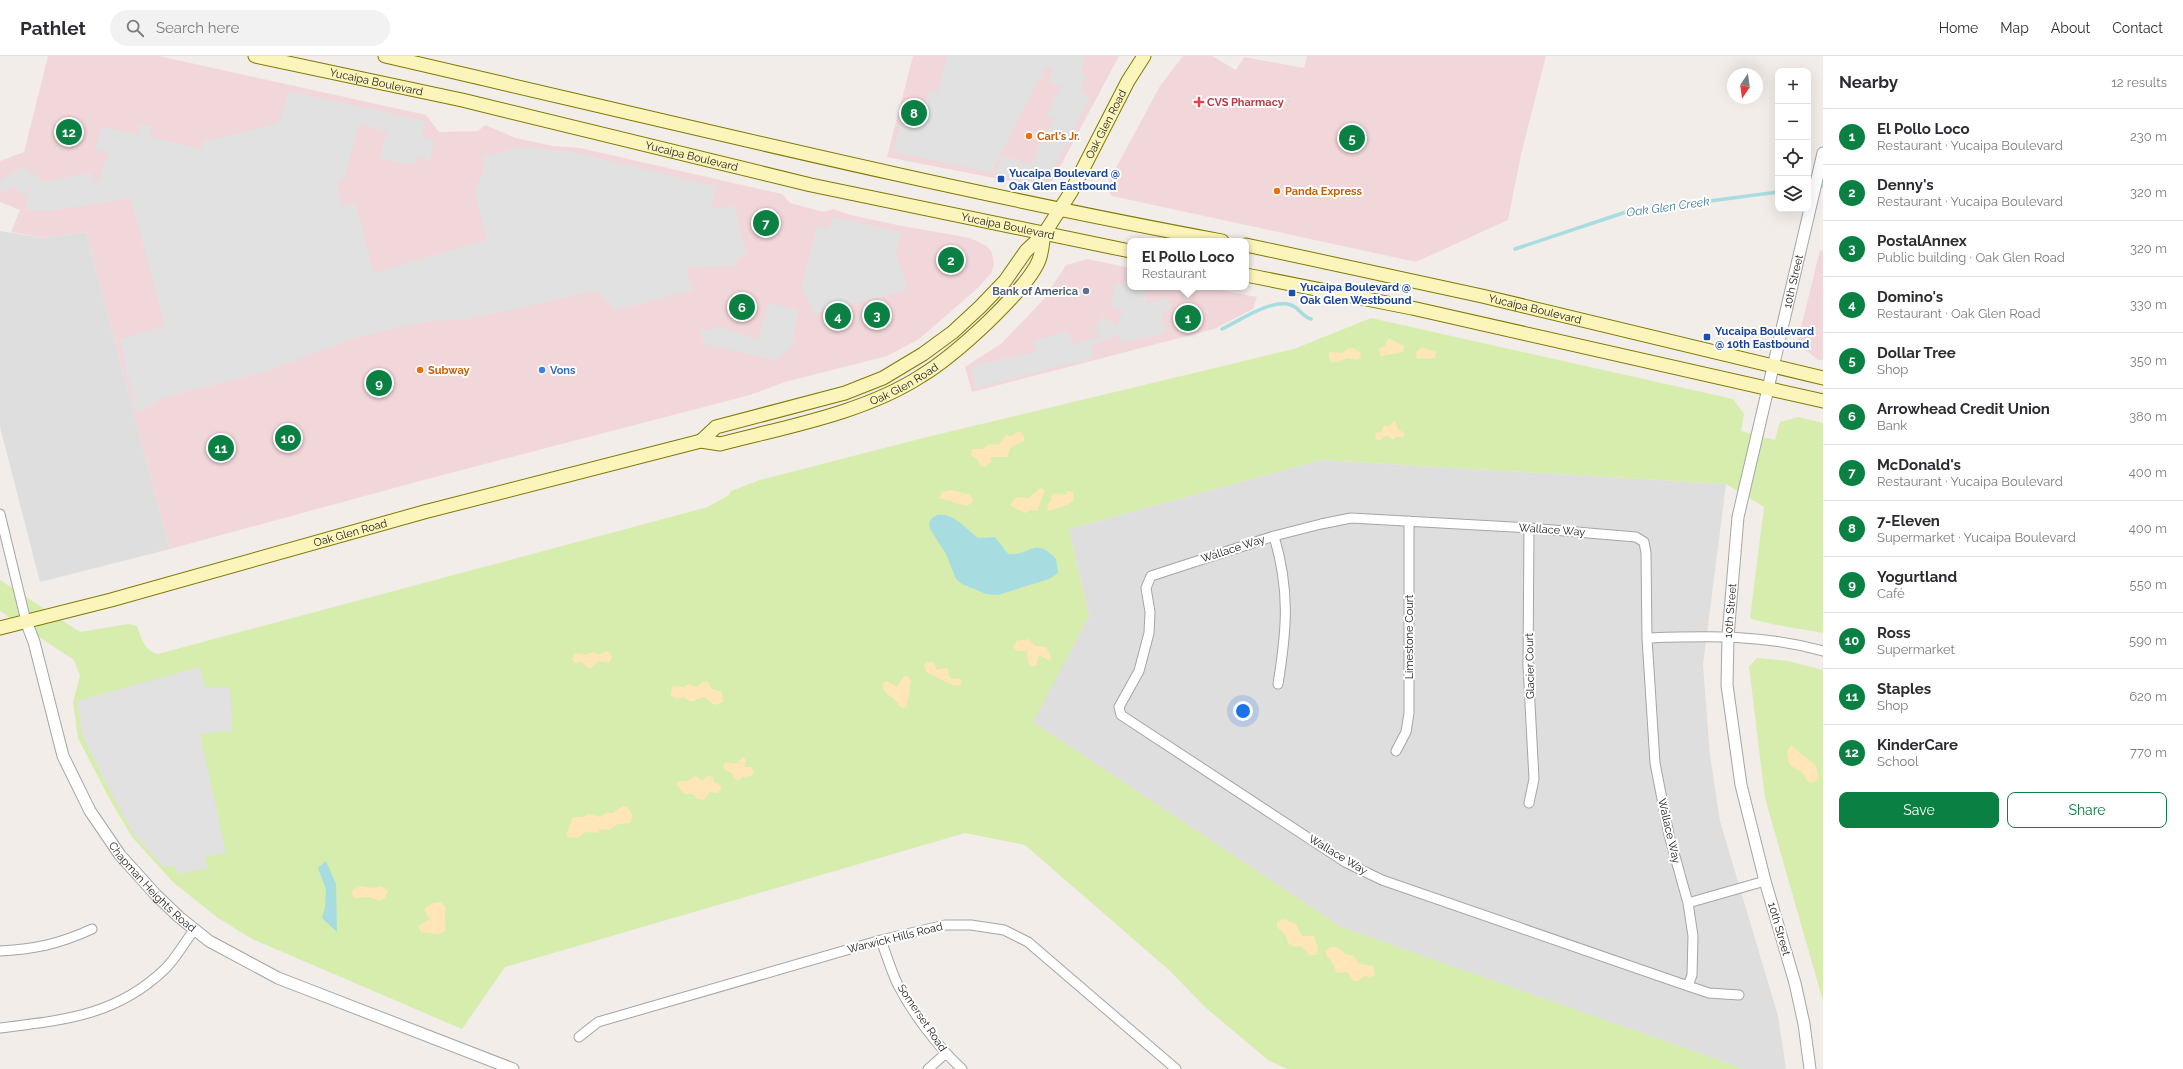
<!DOCTYPE html>
<meta charset="utf-8">
<style>
:root{--surface:#fff;--page:#f2f2f3;--text:#2b2b33;--muted:#7c7c81;--line:#e1e1e2;--accent:#0b8043}
body{margin:0;font-family:Raleway,sans-serif;background:var(--page);color:var(--text)}
.controls{position:absolute;right:12px;top:12px;display:grid;overflow:hidden;border-radius:8px;box-shadow:0 4px 16px #0002}
.controls button{width:36px;height:36px;display:grid;place-items:center;padding:0;border:0;border-bottom:1px solid var(--line);background:var(--surface);color:var(--text);font:20px sans-serif}
.compass{position:absolute;left:1727px;top:12px;width:36px;height:36px;border-radius:50%;background:var(--surface);box-shadow:0 4px 16px #0002;rotate:193deg}
.you{position:absolute;left:1243px;top:655px;width:14px;height:14px;margin:-10px;border:3px solid #fff;border-radius:50%;background:#1a73e8;box-shadow:0 0 0 6px #1a73e833}
.badge{display:grid;place-items:center;width:26px;height:26px;border-radius:50%;background:var(--accent);color:#fff;font-size:13px;font-weight:700}
.pin{position:absolute;translate:-50% -50%;border:2px solid #fff;box-shadow:0 1px 4px #0006}
.popup{position:absolute;left:1127px;top:182px;width:122px;height:52px;box-sizing:border-box;display:grid;place-content:center;border-radius:8px;background:var(--surface);filter:drop-shadow(0 1px 3px #0005);font-size:13px;white-space:nowrap;color:var(--muted)}
.popup b{font-size:15px;color:var(--text)}
.popup::after{content:'';position:absolute;left:50%;top:100%;margin-left:-8px;border:8px solid transparent;border-top-color:var(--surface)}
.list{margin:0;padding:0;list-style:none}
h2{display:flex;justify-content:space-between;align-items:center;height:52px;margin:0;padding:0 16px;font-size:17px}
h2 small{font-size:13px;font-weight:400;color:var(--muted)}
.list li{display:grid;grid-template-columns:26px 1fr auto;gap:12px;align-items:center;box-sizing:border-box;height:56px;padding:0 16px;border-top:1px solid var(--line)}
.list b{display:block;font-size:15px;white-space:nowrap}
.list p{margin:0;font-size:13px;white-space:nowrap;color:var(--muted)}
.list em{font-size:13px;font-style:normal;color:var(--muted)}
.actions{display:flex;gap:8px;padding:12px 16px}
.actions a{flex:1;padding:9px 0;border:1px solid var(--accent);border-radius:8px;text-align:center;font-size:14px;color:var(--accent)}
.actions .main{background:var(--accent);color:#fff}
.icon{flex:none;width:22px;height:22px;fill:none;stroke:currentColor;stroke-width:2;stroke-linecap:round;stroke-linejoin:round}
.map{position:relative;flex:none;width:1823px;height:1013px;overflow:hidden}
header{display:flex;align-items:center;gap:24px;box-sizing:border-box;height:56px;padding:0 20px;background:var(--surface);border-bottom:1px solid var(--line)}
header strong{font-size:19px}
nav{display:flex;gap:22px;margin-inline-start:auto;font-size:14px}
.search{width:280px;height:36px;background:var(--page);display:flex;align-items:center;gap:10px;box-sizing:border-box;padding:0 14px;border-radius:22px;color:var(--muted);font-size:15px}
main{display:flex}
aside{flex:1;background:var(--surface)}
.map>svg:first-child{display:block}
.residential{fill:#dfdede}
.commercial{fill:#f2d7da}
.grass{fill:#d6edad}
.sand{fill:#ffe6b8}
.parking{fill:#e1e1e1}
.water{fill:#a7dce0}
.lines{fill:none;stroke-linecap:round;stroke-linejoin:round}
.stream{stroke:#a7dce0;stroke-width:3.5}
.minor-casing{stroke:#a5a5a5;stroke-width:11}
.tertiary-casing{stroke:#a5a5a5;stroke-width:13}
.secondary-casing{stroke:#7f7a01;stroke-width:15}
.minor{stroke:#fff;stroke-width:9}
.tertiary{stroke:#fff;stroke-width:11}
.secondary{stroke:#fcf5bb;stroke-width:13}
.health-dot{fill:#e0444e;stroke:#fff;stroke-width:1.5}
.food-dot{fill:#e8710a;stroke:#fff;stroke-width:1.5}
.transit-dot{fill:#1a4fb4;stroke:#fff;stroke-width:1.5}
.service-dot{fill:#5c6f8a;stroke:#fff;stroke-width:1.5}
.shop-dot{fill:#3f7fe0;stroke:#fff;stroke-width:1.5}
.labels{text-anchor:middle;dominant-baseline:central;stroke-width:4;stroke-linejoin:round;paint-order:stroke}
.street-label{font-size:11px;fill:#212121;stroke:#fff}
.health-label{font-size:11px;font-weight:bold;fill:#be3a42;stroke:#fff;text-anchor:start}
.food-label{font-size:11px;font-weight:bold;fill:#c56008;stroke:#fff;text-anchor:start}
.transit-label{font-size:11px;font-weight:bold;fill:#164399;stroke:#fff;text-anchor:start}
.service-label{font-size:11px;font-weight:bold;fill:#4e5e75;stroke:#fff;text-anchor:end}
.shop-label{font-size:11px;font-weight:bold;fill:#366cbe;stroke:#fff;text-anchor:start}
.water-label{font-size:12px;font-style:italic;fill:#417c9c;stroke:#fff}
</style>
<header>
<strong>Pathlet</strong>
<div class="search"><svg class="icon" aria-label="search" viewBox="0 0 24 24"><circle cx="10" cy="10" r="6"/><path d="M15 15l6 6"/></svg>Search here</div>
<nav><a>Home</a><a>Map</a><a>About</a><a>Contact</a></nav>
</header>
<main>
<div class="map">
<svg width="1823" height="1013" viewBox="0 0 1823 1013">
<rect width="100%" height="100%" fill="#f2ede8"/>
<path class="residential" d="M 0,175 L 43,182 L 86,176 L 170,493 L 40,526 L 0,371 Z
M 1321,404 L 1726,428 L 1703,609 L 1710,699 L 1720,765 L 1778,960 L 1786,1013 L 1743,1013 L 1341,872 L 1032,666 L 1089,560 L 1069,473 Z"/>
<path class="commercial" d="M 48,0 L 159,0 L 426,59 L 439,76 L 478,75 L 485,69 L 516,82 L 553,90 L 580,92 L 782,138 L 790,147 L 824,156 L 833,153 L 851,159 L 897,169 L 970,182 L 987,190 L 992,197 L 994,208 L 991,217 L 978,232 L 919,283 L 887,300 L 785,326 L 750,339 L 431,422 L 170,493 L 86,176 L 43,182 L 11,176 L 20,154 L 0,146 L 0,105 L 24,96 Z
M 913,0 L 1119,0 L 1053,124 L 1040,131 L 887,101 Z
M 1183,0 L 1212,0 L 1236,14 L 1244,1 L 1304,12 L 1307,0 L 1546,0 L 1522,94 L 1508,164 L 1416,206 L 1112,140 L 1107,133 L 1110,123 L 1160,30 Z
M 1820,194 L 1823,195 L 1823,304 L 1818,304 L 1807,295 L 1800,293 L 1798,284 Z
M 1088,203 L 1130,212 L 1130,231 L 1207,231 L 1257,241 L 1253,253 L 1214,273 L 972,336 L 965,311 L 1002,287 L 1024,264 L 1044,243 L 1066,209 Z"/>
<path class="grass" d="M 1371,262 L 1733,343 L 1744,358 L 1741,375 L 1775,384 L 1780,366 L 1798,361 L 1823,367 L 1823,577 C 1812,575 1755,566 1750,562 L 1764,451 L 1726,428 L 1321,404 L 1069,473 L 1089,560 L 1033,666 L 1341,871 L 1744,1013 L 1287,1013 L 1268,1004 L 1205,951 L 1170,915 L 1025,789 L 965,777 L 505,911 L 462,973 L 252,883 L 218,862 L 174,827 L 132,781 L 108,740 L 78,682 L 73,646 L 80,620 L 74,604 L 0,555 L 0,524 L 80,576 L 128,568 L 137,570 C 141,581 144,595 158,598 L 708,451 L 729,439 L 731,435 L 760,424 L 923,382 L 1294,293 Z
M 1757,602 L 1788,605 L 1823,614 L 1823,945 L 1765,742 L 1749,611 Z"/>
<path class="sand" d="M 1388,282 L 1404,290 L 1403,296 L 1381,300 L 1379,293 L 1385,290 Z
M 1422,291 L 1436,296 L 1435,302 L 1417,303 L 1416,296 Z
M 1349,292 L 1353,292 L 1360,296 L 1361,300 L 1358,304 L 1348,302 L 1338,306 L 1331,306 L 1329,302 L 1329,296 L 1342,297 Z
M 1395,364 L 1398,373 L 1405,378 L 1403,381 L 1396,381 L 1393,384 L 1387,379 L 1380,384 L 1376,383 L 1375,377 L 1381,376 L 1383,370 L 1389,370 Z
M 1019,375 L 1024,380 L 1024,385 L 1011,391 L 1007,401 L 991,401 L 991,406 L 985,411 L 981,410 L 977,403 L 971,399 L 972,393 L 983,393 L 989,388 L 999,389 L 1006,379 L 1012,380 Z
M 1040,432 L 1045,434 L 1037,455 L 1030,454 L 1025,457 L 1011,450 L 1011,447 L 1017,441 L 1029,442 Z
M 952,434 L 970,439 L 973,444 L 972,447 L 967,450 L 939,442 L 942,436 Z
M 1068,435 L 1073,436 L 1074,444 L 1067,449 L 1049,455 L 1047,450 L 1051,444 L 1051,440 L 1054,437 L 1065,439 Z
M 1029,583 L 1035,590 L 1046,591 L 1051,601 L 1050,605 L 1039,599 L 1036,610 L 1031,610 L 1028,604 L 1027,595 L 1017,595 L 1013,591 L 1017,585 Z
M 606,595 L 611,597 L 612,602 L 609,607 L 598,605 L 591,612 L 588,612 L 582,606 L 575,607 L 572,603 L 575,597 L 585,599 L 593,596 L 599,599 Z
M 928,606 L 933,606 L 937,614 L 944,612 L 948,613 L 949,621 L 952,623 L 959,622 L 962,625 L 961,629 L 954,630 L 926,616 L 924,609 Z
M 904,620 L 908,620 L 911,624 L 907,649 L 904,653 L 899,650 C 897,640 880,639 883,627 L 887,625 L 897,631 Z
M 705,625 L 708,626 L 712,633 L 722,636 L 723,646 L 715,649 L 703,641 L 691,646 L 683,641 L 676,643 L 671,640 L 672,630 L 684,631 L 688,628 L 696,631 Z
M 1791,689 L 1815,709 L 1818,719 L 1817,724 L 1813,727 L 1807,725 L 1802,716 L 1791,710 L 1788,705 L 1787,695 Z
M 743,701 L 746,704 L 745,711 L 751,711 L 754,716 L 751,720 L 743,721 L 739,724 L 735,723 L 732,717 L 725,715 L 723,709 L 726,706 L 735,708 Z
M 695,720 L 702,725 L 708,720 L 713,721 L 714,726 L 720,729 L 721,734 L 717,737 L 709,736 L 704,744 L 698,743 L 693,738 L 684,738 L 677,729 L 677,725 L 687,725 Z
M 623,750 L 627,751 C 632,756 634,761 630,767 L 618,768 L 610,774 L 600,773 L 598,777 L 585,776 L 578,782 L 568,781 L 566,779 L 573,761 L 583,761 L 589,758 L 600,761 L 606,757 L 613,757 Z
M 361,830 L 373,832 L 380,830 L 388,834 L 385,842 L 380,845 L 369,841 L 355,842 L 352,839 L 353,834 Z
M 440,846 C 448,851 445,854 445,861 C 444,867 447,869 445,875 L 439,878 L 421,876 L 418,870 L 430,863 L 424,853 L 432,847 Z
M 1283,863 L 1296,868 L 1302,880 L 1314,880 L 1318,893 L 1316,899 L 1309,899 L 1301,890 L 1294,891 L 1289,888 L 1285,879 L 1277,871 L 1277,866 Z
M 1330,891 L 1337,891 L 1345,898 L 1354,900 L 1359,908 L 1373,910 L 1375,919 L 1371,921 L 1365,920 L 1358,925 L 1354,925 L 1347,916 L 1337,917 L 1332,906 L 1326,899 L 1326,895 Z"/>
<path class="parking" d="M 947,0 L 1084,0 L 1081,17 L 1076,16 L 1086,19 L 1080,36 L 1090,42 L 1051,118 L 1042,113 L 1035,121 L 1033,127 L 995,118 L 1002,100 L 1031,108 L 1054,63 L 1046,60 L 1061,30 L 1050,27 L 1052,12 L 1046,10 L 994,111 L 993,117 L 894,96 L 901,65 L 921,69 L 929,35 L 938,37 Z
M 289,35 L 425,65 L 422,80 L 434,84 L 430,105 L 416,100 L 414,109 L 380,103 L 387,75 L 359,68 L 345,121 L 337,127 L 342,150 L 355,148 L 374,217 L 487,184 L 475,136 L 485,110 L 482,101 L 523,91 L 578,97 L 717,131 L 711,153 L 734,150 L 746,199 L 736,203 L 737,210 L 686,211 L 693,234 L 618,254 L 595,235 L 463,264 L 431,265 L 360,280 L 265,316 L 165,341 L 143,354 L 136,356 L 120,283 L 165,270 L 131,142 L 49,155 L 25,153 L 28,141 L 12,130 L 5,138 L 0,132 L 0,124 L 23,111 L 40,123 L 49,125 L 90,116 L 94,126 L 99,125 L 108,97 L 95,93 L 101,71 L 137,78 L 140,69 L 152,70 L 149,81 L 201,93 L 203,86 L 272,69 L 280,64 Z
M 832,161 L 901,176 L 896,196 L 907,234 L 814,258 L 802,231 L 817,170 L 829,173 Z
M 1126,222 L 1130,222 L 1130,231 L 1145,231 L 1147,248 L 1169,242 L 1171,254 L 1162,256 L 1166,277 L 1121,287 L 1119,279 L 1091,290 L 1094,302 L 976,332 L 971,310 L 1036,296 L 1033,285 L 1068,275 L 1073,289 L 1101,280 L 1093,273 L 1103,260 L 1117,269 L 1123,255 L 1111,252 L 1115,228 L 1124,230 Z
M 769,247 L 798,254 L 792,289 L 777,305 L 704,288 L 701,275 L 721,271 L 758,284 Z
M 199,611 L 205,631 L 230,631 L 232,675 L 200,678 L 226,797 L 205,801 L 208,812 L 178,818 L 174,810 L 164,811 L 134,779 L 111,737 L 82,679 L 77,645 Z"/>
<path class="water" d="M 937,459 C 954,457 965,472 978,482 L 995,481 L 1008,498 C 1028,501 1035,479 1056,503 L 1058,517 L 1049,523 L 998,539 L 986,538 L 962,528 L 956,523 L 946,498 L 930,473 L 929,467 L 932,462 Z
M 326,805 L 336,828 L 337,876 L 322,862 L 325,851 L 326,833 L 318,812 Z"/>
<g class="lines">
<path class="stream" d="M 1808,132 L 1823,130
M 1515,193 L 1626,156 L 1778,136
M 1222,273 C 1239,265 1272,242 1291,249 C 1300,252 1302,261 1311,263"/>
<defs>
<path id="minor" d="M 0,458 L 26,565
M 1274,480 C 1290,535 1287,572 1278,628
M 1647,582 C 1709,580 1762,578 1823,595
M 1396,695 L 1406,676 L 1409,657 L 1409,465
M 1529,747 L 1534,723 L 1528,610 L 1529,472
M 1688,847 L 1765,825
M 881,884 C 886,898 891,914 897,927 C 912,957 938,991 962,1013
M 0,895 C 36,893 59,888 92,873
M 1688,930 L 1692,919 L 1693,880 L 1688,847 L 1669,779 L 1655,707 L 1647,582 L 1646,497 L 1644,486 L 1636,481 L 1529,472 L 1351,462 L 1321,468 L 1274,480 L 1151,520 L 1146,532 L 1150,556 L 1149,577 L 1139,615 L 1119,651 L 1121,659 L 1345,806 L 1382,824 L 1688,930 L 1709,937 L 1739,939
M 0,972 C 64,964 116,960 165,913 C 176,902 185,886 194,874
M 579,981 L 598,966 L 881,884 L 945,869 L 971,869 L 1004,874 L 1028,886 L 1176,1013
M 928,1013 L 945,998"/>
<g id="tertiary">
<path id="s1" d="M 26,565 L 34,586 L 63,700 L 90,755 L 120,799 L 156,839 L 179,861 L 209,885 L 278,922 L 513,1013"/>
<path id="s2" d="M 1810,1013 L 1804,968 L 1795,927 L 1765,825 L 1741,729 L 1727,629 L 1728,580 L 1738,461 L 1823,97"/>
</g>
<g id="secondary">
<path id="s3" d="M 255,0 L 462,44 L 811,129 L 1130,195"/>
<path d="M 385,0 C 663,64 941,133 1222,185"/>
<path id="s4" d="M 1246,189 L 1482,240 L 1823,322"/>
<path d="M 1246,219 L 1412,252 L 1823,345"/>
<path id="s5" d="M 701,385 L 716,371 L 845,337 L 883,322 L 923,298 L 953,276 L 980,251 L 1005,225 L 1026,195 L 1044,178 L 1071,136 L 1128,25 L 1144,0"/>
<path id="s6" d="M 0,572 L 111,544 L 424,456 L 701,385 L 720,388 C 785,371 864,357 921,320 C 946,305 968,285 989,265 C 1003,251 1035,220 1040,201 C 1042,194 1043,185 1044,178"/>
</g>
</defs>
<use href="#minor" class="minor-casing"/>
<use href="#tertiary" class="tertiary-casing"/>
<use href="#secondary" class="secondary-casing"/>
<use href="#minor" class="minor"/>
<use href="#tertiary" class="tertiary"/>
<use href="#secondary" class="secondary"/>
</g>
<path class="health-dot" d="M1197 40h4v4h4v4h-4v4h-4v-4h-4v-4h4z"/>
<g class="food-dot">
<circle cx="1029" cy="80" r="4"/>
<circle cx="1277" cy="135" r="4"/>
<circle cx="420" cy="314" r="4"/>
</g>
<g class="transit-dot">
<rect x="997" y="119" width="8" height="8" rx="2"/>
<rect x="1288" y="233" width="8" height="8" rx="2"/>
<rect x="1703" y="277" width="8" height="8" rx="2"/>
</g>
<circle class="service-dot" cx="1086" cy="235" r="4"/>
<circle class="shop-dot" cx="542" cy="314" r="4"/>
<g class="labels">
<g class="street-label">
<text stroke="none"><textPath href="#s3" startOffset="124">Yucaipa Boulevard</textPath></text>
<text stroke="none"><textPath href="#s5" startOffset="539">Oak Glen Road</textPath></text>
<text stroke="none"><textPath href="#s3" startOffset="448">Yucaipa Boulevard</textPath></text>
<text stroke="none"><textPath href="#s3" startOffset="772">Yucaipa Boulevard</textPath></text>
<text stroke="none"><textPath href="#s2" startOffset="804">10th Street</textPath></text>
<text stroke="none"><textPath href="#s4" startOffset="296">Yucaipa Boulevard</textPath></text>
<text stroke="none"><textPath href="#s6" startOffset="939">Oak Glen Road</textPath></text>
<text transform="translate(1552 474) rotate(4)">Wallace Way</text>
<text stroke="none"><textPath href="#s6" startOffset="363">Oak Glen Road</textPath></text>
<text transform="translate(1233 493) rotate(-18)">Wallace Way</text>
<text stroke="none"><textPath href="#s2" startOffset="468">10th Street</textPath></text>
<text transform="translate(1409 581) rotate(-90)">Limestone Court</text>
<text transform="translate(1530 610) rotate(-91)">Glacier Court</text>
<text transform="translate(1669 775) rotate(77)">Wallace Way</text>
<text transform="translate(1338 799) rotate(31)">Wallace Way</text>
<text stroke="none"><textPath href="#s1" startOffset="300">Chapman Heights Road</textPath></text>
<text transform="translate(1779 873) rotate(74)">10th Street</text>
<text transform="translate(895 882) rotate(-14)">Warwick Hills Road</text>
<text transform="translate(922 962) rotate(56)">Somerset Road</text>
</g>
<g class="health-label">
<text x="1207" y="46">CVS Pharmacy</text>
</g>
<g class="food-label">
<text x="1037" y="80">Carl's Jr.</text>
<text x="1285" y="135">Panda Express</text>
<text x="428" y="314">Subway</text>
</g>
<g class="transit-label">
<text x="1009" y="117">Yucaipa Boulevard @<tspan x="1009" dy="13">Oak Glen Eastbound</tspan></text>
<text x="1300" y="231">Yucaipa Boulevard @<tspan x="1300" dy="13">Oak Glen Westbound</tspan></text>
<text x="1715" y="275">Yucaipa Boulevard<tspan x="1715" dy="13">@ 10th Eastbound</tspan></text>
</g>
<g class="service-label">
<text x="1078" y="235">Bank of America</text>
</g>
<g class="shop-label">
<text x="550" y="314">Vons</text>
</g>
<g class="water-label">
<text transform="translate(1668 151) rotate(-8)">Oak Glen Creek</text>
</g>
</g>
</svg>
<div class="controls">
<button>+</button>
<button>−</button>
<button><svg class="icon" aria-label="locate" viewBox="0 0 24 24"><circle cx="12" cy="12" r="6"/><path d="M12 2v4M12 18v4M2 12h4M18 12h4"/></svg></button>
<button><svg class="icon" aria-label="layers" viewBox="0 0 24 24"><path d="M12 4l9 5-9 5-9-5zM3 14l9 5 9-5"/></svg></button>
</div>
<svg class="compass" viewBox="-18 -18 36 36"><path d="M0-13l5 13h-10z" fill="#e53935"/><path d="M0 13l5-13h-10z" fill="#7c7c81"/></svg>
<div class="you"></div>
<div class="pin badge" style="left:1188px;top:262px">1</div>
<div class="popup"><b>El Pollo Loco</b>Restaurant</div>
<div class="pin badge" style="left:951px;top:204px">2</div>
<div class="pin badge" style="left:877px;top:259px">3</div>
<div class="pin badge" style="left:838px;top:260px">4</div>
<div class="pin badge" style="left:1352px;top:82px">5</div>
<div class="pin badge" style="left:742px;top:251px">6</div>
<div class="pin badge" style="left:766px;top:167px">7</div>
<div class="pin badge" style="left:914px;top:57px">8</div>
<div class="pin badge" style="left:379px;top:327px">9</div>
<div class="pin badge" style="left:288px;top:382px">10</div>
<div class="pin badge" style="left:221px;top:392px">11</div>
<div class="pin badge" style="left:69px;top:76px">12</div>
</div>
<aside>
<h2>Nearby<small>12 results</small></h2>
<ul class="list">
<li><span class="badge">1</span><div><b>El Pollo Loco</b><p>Restaurant · Yucaipa Boulevard</p></div><em>230 m</em></li>
<li><span class="badge">2</span><div><b>Denny's</b><p>Restaurant · Yucaipa Boulevard</p></div><em>320 m</em></li>
<li><span class="badge">3</span><div><b>PostalAnnex</b><p>Public building · Oak Glen Road</p></div><em>320 m</em></li>
<li><span class="badge">4</span><div><b>Domino's</b><p>Restaurant · Oak Glen Road</p></div><em>330 m</em></li>
<li><span class="badge">5</span><div><b>Dollar Tree</b><p>Shop</p></div><em>350 m</em></li>
<li><span class="badge">6</span><div><b>Arrowhead Credit Union</b><p>Bank</p></div><em>380 m</em></li>
<li><span class="badge">7</span><div><b>McDonald's</b><p>Restaurant · Yucaipa Boulevard</p></div><em>400 m</em></li>
<li><span class="badge">8</span><div><b>7-Eleven</b><p>Supermarket · Yucaipa Boulevard</p></div><em>400 m</em></li>
<li><span class="badge">9</span><div><b>Yogurtland</b><p>Café</p></div><em>550 m</em></li>
<li><span class="badge">10</span><div><b>Ross</b><p>Supermarket</p></div><em>590 m</em></li>
<li><span class="badge">11</span><div><b>Staples</b><p>Shop</p></div><em>620 m</em></li>
<li><span class="badge">12</span><div><b>KinderCare</b><p>School</p></div><em>770 m</em></li>
</ul>
<div class="actions"><a class="main">Save</a><a>Share</a></div>
</aside>
</main>
